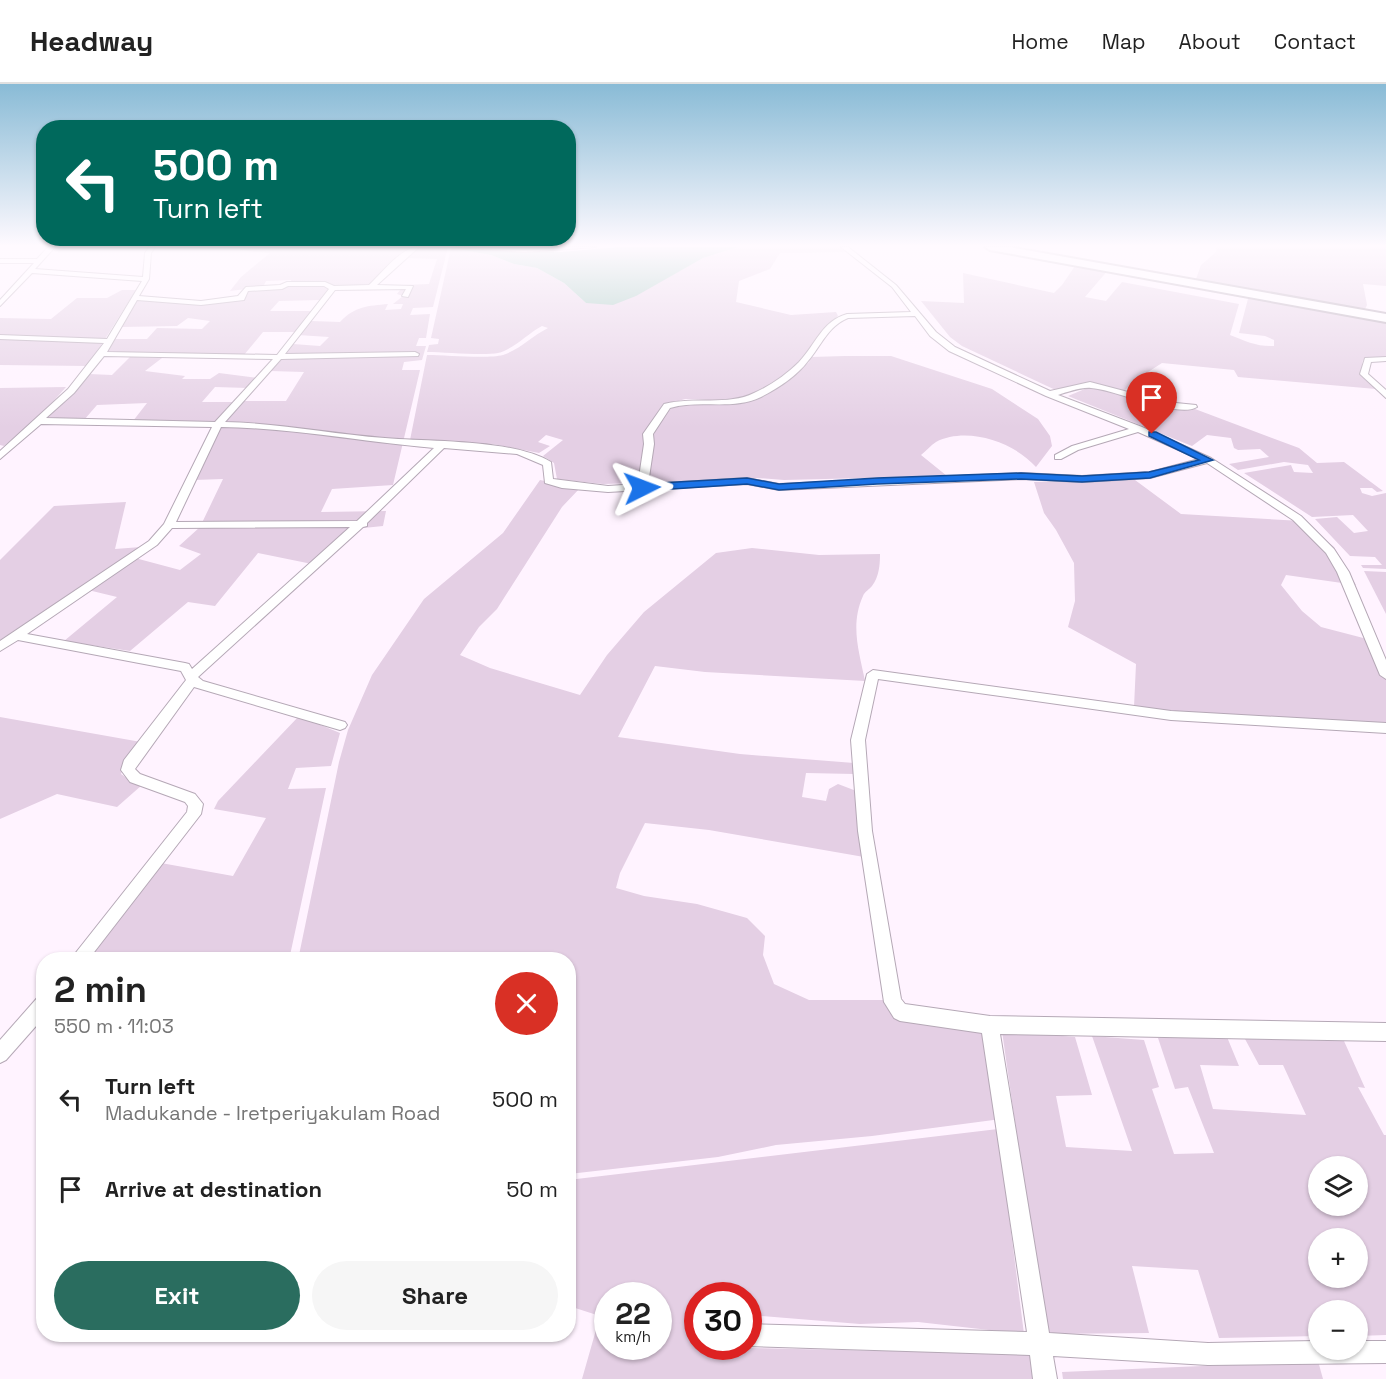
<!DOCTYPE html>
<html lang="en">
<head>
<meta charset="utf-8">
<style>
  :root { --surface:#fff; --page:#f6f6f6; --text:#222; --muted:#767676; --line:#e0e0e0; --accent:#2a6d5f }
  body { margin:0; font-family:"Space Grotesk",sans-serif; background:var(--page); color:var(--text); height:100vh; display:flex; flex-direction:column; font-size:22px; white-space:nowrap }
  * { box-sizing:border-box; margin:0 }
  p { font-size:20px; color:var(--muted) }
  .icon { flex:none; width:33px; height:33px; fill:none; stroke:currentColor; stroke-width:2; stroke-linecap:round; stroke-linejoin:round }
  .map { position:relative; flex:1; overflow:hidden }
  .drawer { position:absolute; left:36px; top:868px; width:540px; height:390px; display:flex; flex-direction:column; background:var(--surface); border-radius:24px; box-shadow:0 2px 4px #0004 }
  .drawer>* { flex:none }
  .guide { position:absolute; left:36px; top:36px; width:540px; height:126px; border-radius:24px; box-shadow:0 2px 4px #0004; background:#00695c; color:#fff; overflow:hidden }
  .buttons { position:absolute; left:1308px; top:1072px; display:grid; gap:12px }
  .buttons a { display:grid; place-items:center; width:60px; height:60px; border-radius:50%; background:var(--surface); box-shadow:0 2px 4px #0004; font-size:30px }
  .speed { position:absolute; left:594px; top:1198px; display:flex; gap:12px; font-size:30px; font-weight:700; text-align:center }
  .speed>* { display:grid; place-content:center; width:78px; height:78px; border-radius:50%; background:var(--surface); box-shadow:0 2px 4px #0004; line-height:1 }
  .speed small { font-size:15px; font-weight:400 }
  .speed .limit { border:9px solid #d22; background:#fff; color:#111 }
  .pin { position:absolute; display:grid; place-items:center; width:51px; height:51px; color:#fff; margin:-62px -26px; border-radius:50% 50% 50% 0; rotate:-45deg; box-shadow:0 0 6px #0007 }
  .pin .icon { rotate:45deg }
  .me { position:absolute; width:66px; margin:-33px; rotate:87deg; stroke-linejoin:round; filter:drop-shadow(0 0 4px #0008) }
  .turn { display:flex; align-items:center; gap:21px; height:126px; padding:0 18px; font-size:27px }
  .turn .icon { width:78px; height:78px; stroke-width:2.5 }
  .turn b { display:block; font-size:42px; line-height:51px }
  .round { display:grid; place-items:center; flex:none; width:63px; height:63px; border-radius:32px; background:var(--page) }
  .summary { display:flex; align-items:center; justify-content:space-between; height:102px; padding:0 18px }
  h1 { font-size:36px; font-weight:600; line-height:45px }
  .primary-button { display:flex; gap:12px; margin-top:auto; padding:12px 18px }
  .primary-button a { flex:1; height:69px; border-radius:36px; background:var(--accent); color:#fff; font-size:24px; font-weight:600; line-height:69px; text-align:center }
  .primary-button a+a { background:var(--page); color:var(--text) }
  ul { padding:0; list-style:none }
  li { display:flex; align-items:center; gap:18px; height:90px; padding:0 18px }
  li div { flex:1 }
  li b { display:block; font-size:22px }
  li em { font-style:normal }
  header { display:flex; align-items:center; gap:36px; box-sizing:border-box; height:84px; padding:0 30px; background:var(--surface); border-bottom:2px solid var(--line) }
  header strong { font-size:28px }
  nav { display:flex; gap:33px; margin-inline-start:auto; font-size:21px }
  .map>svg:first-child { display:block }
</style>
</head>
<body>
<header>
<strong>Headway</strong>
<nav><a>Home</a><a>Map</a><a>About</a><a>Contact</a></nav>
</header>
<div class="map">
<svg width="1386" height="1295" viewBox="0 0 1386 1295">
  <rect width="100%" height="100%" fill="#fff3ff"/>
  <g fill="#e4cfe4" fill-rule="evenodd">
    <path d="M251,163H448L433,223L413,224L410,231L430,230L426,254H419L416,262H426L422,276L404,278L402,286H420L393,401L332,405L321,428L386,427L383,442L354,445L312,480L258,469L215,522L188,518L130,567L64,557L117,513L88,506L135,474L180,486L201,470L179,462L200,443L223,395L194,396L223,337L244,317H286L304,288L270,287L293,260L320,262L329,253L298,251L311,237L340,238C355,222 368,222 388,220L385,226L401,225L403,220H393L403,212L397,210L404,201L429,200L437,175L404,174L375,201L333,203L320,216L279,217L270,227H312L295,248H263L244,271L107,269L115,255H147L157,244L202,245L210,237L188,234L177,242L121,243L138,215L203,220L244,214L248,206L290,201L291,196L266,197L263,203L230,207L241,193L270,169L238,166Z"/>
    <path d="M738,163H847L853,168L780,169L770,185L739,197L736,218L791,231L836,228L838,232L826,242L804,276L757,310L733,317L685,315L665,321L646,348L639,399L603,400L557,395L554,379L543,372L563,356L546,351L538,358L550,362L539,369L493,360L410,356L427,271C445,271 488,275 503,271C519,266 532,252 548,244L542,242C527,250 514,265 498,269C483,272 445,268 427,268L429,261L438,260L439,255L431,254L451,164L491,171L514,180L537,184L564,199L586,219L670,192L703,174Z"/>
    <polygon points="1217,163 1386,163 1386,202 1363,200 1367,221 1364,227 1196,195 1201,181 1216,168"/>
    <path d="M1077,179L1109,185L1085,213L1106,217L1122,198L1239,220L1230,251C1245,257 1258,263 1274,262V256L1265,252L1239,249L1249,211L1386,236V274L1368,273L1363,276C1359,288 1369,296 1376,305L1238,293L1234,286L1162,279L1134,297L1123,308L1088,300L1062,309L962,262L950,253L921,217L964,219L963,189L1054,209L1062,201Z"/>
    <polygon points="122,206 136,206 88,282 0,281 0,234 51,235 77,214 107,214"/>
    <path d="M845,272H891L992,305L1038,335L1050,352L1052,362L1036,383C1014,358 967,342 936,358C931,361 926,367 921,371L947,392L784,396L757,394L645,400C650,371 649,336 678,320H742L759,313L785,297L809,278L811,273Z"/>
    <polygon points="130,273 162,274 145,287 185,292 182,295 210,295 219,289 257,294 248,304 215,303 202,318 234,318 214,339 133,337 147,319 97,321 84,336 44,335 76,307 89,290 112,291"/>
    <polygon points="1092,302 1166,322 1195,325 1299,364 1317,379 1344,378 1383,407 1377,408 1372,404 1360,404 1362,409 1372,412 1386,409 1386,485 1363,484 1361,481 1382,481 1375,473 1350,472 1315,435 1337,433 1354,449 1368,447 1353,431 1312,433 1244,389 1291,381 1294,388 1313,389 1308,381 1284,378 1238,386 1229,380 1269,373 1260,365 1238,366 1234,364 1231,354 1207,351 1192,362 1068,312"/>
    <polygon points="66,303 43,329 4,362 0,361 0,304"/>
    <path d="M540,396L580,404L562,423L497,525L479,543L460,571L490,584L580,611L607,571L644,528L716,469L752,464L819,471L880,470C880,481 879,493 872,502C869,506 865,507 863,512C850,541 859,567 865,597L705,588L655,582L618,653L740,670L854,679V690L806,689L802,713L826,717L829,705L838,700L859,708L864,773L709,746L645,739L620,789L616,804L644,812L697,820L747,834L765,852L763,871L774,900L809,916H887L987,945L1001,1035L872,1052L776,1061L718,1073L569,1090L568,876H298L339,678L348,646L372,591L424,515L503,449Z"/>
    <polygon points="1135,396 1181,430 1302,437 1334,463 1356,501 1286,491 1281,501 1302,527 1321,543 1371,556 1386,577 1386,641 1210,632 1134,623 1136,580 1068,543 1075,517 1074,479 1056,446 1044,429 1034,398"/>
    <polygon points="126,418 115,465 141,463 0,556 0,476 54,422"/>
    <polygon points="1364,487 1386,488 1386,530"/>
    <polygon points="299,632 340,649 331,682 296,684 288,705 326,704 289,876 84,876 161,779 233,792 266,734 214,725 218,717"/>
    <polygon points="0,633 141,658 125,680 121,690 131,697 142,701 117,723 57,710 0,735"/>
    <path d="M1002,947L1075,953L1092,1011L1056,1012L1066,1063L1132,1067L1092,952L1144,956L1159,1003L1152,1005L1174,1070L1214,1069L1188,1003L1175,1005L1158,954L1227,953L1239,982L1200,981L1213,1025L1306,1031L1283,981H1259L1245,955L1344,957L1365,1004L1358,1003L1384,1051H1386V1251L1358,1252V1227H1318V1252L1219,1254L1198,1186L1132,1182L1149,1249L1045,1250ZM1318,1083H1358V1122H1318ZM1318,1155H1358V1194H1318Z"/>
    <path d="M998,1045L1024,1250L918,1238L860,1240L749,1231L748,1212H698V1263L1035,1270L1039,1295H582L600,1232L569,1222L568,1096ZM608,1212H658V1263H608Z"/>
    <polygon points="1318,1277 1323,1295 1063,1295 1062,1288"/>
  </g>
  <polygon fill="#9bc5ba" points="619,163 738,163 703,174 636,212 613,221 586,219 564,199 537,184 514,180 491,171 451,164 561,168"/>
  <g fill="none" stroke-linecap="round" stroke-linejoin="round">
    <defs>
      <g id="minor">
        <path d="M48,163H55L35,185L143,193L145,169L149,163H155L151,169L149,195L139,212L201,217L238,212L246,203L280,201L287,198H325L334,202L369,201C382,189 401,163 419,163L377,201L413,202L408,213L402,212L406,205L335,206L285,270L415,268L419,270L418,272L281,275L225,338C278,339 331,350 385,354C431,358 513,355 551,378L553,395L608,402L638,400L644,360L643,350L664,320C694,312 728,322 754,309C770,302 787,290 799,278C816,260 822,237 847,230L911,228L892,203L841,163H848L896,201L936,248L955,263L1050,307L1090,298L1166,318L1196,321L1197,323C1178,335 1114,305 1091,304C1081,303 1068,308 1058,311L1142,343L1211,374L1301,432L1334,465L1349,488L1386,576V595L1380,591L1337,488L1326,469L1293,436L1207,379L1150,394L1082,398L1021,395L779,406L747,400L608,408L562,404L545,399L543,381L517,370L444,364L367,439V442L363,443L198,593L203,597L345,638L347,641L345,644L340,646L194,603L135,685L140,690L195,710L203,720L201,730L88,876H70L187,728L188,722L185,718L130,698L121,686L124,676L186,596L181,587L18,556L0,567V557L149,457L164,440L212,343L41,340L0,375V367L68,305L104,259L0,255V251L107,255L142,197L32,189L0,222V216L34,179H0V175H37ZM288,202H324L329,205L277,271L107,268L137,216L201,221L244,216L248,207L282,205ZM915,232L930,252L949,267L1046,312L1129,345L1072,362L1055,371V375H1061L1078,366L1138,348L1199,375L1150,388L1082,392L1021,389L779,400L747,394L648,400L654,360L653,350L670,324C700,315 732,327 761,313C777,305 797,292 808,277C821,262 828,242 848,234ZM104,272L273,275L215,338L46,334L74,309ZM221,343C292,344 363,358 434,364L357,437L176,438ZM350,443L192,585L189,580L185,579L27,550L157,461L172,444Z"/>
        <polygon points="456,163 596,163 524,168"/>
        <polygon points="1386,273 1386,277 1371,278 1368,290 1386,306 1386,314 1360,290 1365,274"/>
        <polygon points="873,586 1171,627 1386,639 1386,649 1171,636 878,595 865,656 872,747 901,915 905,920 990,932 1386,939 1386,957 1000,950 1049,1249 1208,1259 1318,1257 1318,1266 1358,1266 1358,1257 1386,1257 1386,1279 1208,1281 1053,1272 1057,1295 1033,1295 1030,1271 748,1262 748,1240 1027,1248 982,949 900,937 894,934 884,918 858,747 851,656 867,590"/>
        <polygon points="44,911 44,933 6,976 0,979 0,956 38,913"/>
      </g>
      <polygon id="trunk" points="985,163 1009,163 1386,230 1386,238 990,166"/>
    </defs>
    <use href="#minor" stroke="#b5a8b6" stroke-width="2"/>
    <use href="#trunk" stroke="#b5a8b6" stroke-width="4"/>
    <use href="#minor" fill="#fff" fill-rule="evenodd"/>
    <use href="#trunk" fill="#fff" fill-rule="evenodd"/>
  </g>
  <linearGradient id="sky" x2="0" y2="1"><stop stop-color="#89bbd6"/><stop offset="0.47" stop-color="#fffaff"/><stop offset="1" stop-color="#fffaff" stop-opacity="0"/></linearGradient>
  <rect width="1386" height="344" fill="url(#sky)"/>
  <polygon fill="#1a73e8" stroke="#114b97" stroke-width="1.5" points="1149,348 1156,348 1213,376 1150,394 1082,398 1021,395 877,400 779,406 747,400 642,407 637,404 642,400 747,394 779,400 877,394 1021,389 1082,392 1149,388 1199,376 1149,352"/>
</svg>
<div class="buttons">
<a><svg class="icon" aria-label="layers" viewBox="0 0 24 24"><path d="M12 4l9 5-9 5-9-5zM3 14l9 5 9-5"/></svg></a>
<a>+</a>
<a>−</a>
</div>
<div class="speed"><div>22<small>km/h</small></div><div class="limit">30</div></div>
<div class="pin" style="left:1152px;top:350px;background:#d93025"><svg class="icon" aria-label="arrive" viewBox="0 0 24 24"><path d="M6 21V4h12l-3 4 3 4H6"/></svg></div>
<svg class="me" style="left:642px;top:404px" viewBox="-20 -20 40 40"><path d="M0-17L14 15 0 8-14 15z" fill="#1a73e8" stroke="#fff" stroke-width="4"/></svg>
<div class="guide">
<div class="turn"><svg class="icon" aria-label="left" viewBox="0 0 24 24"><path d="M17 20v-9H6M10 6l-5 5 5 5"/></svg><div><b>500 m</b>Turn left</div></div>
</div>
<section class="drawer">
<div class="summary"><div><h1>2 min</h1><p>550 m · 11:03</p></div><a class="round" style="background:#d93025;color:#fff"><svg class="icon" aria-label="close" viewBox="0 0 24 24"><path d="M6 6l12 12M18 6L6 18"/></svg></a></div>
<ul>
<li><svg class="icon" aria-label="left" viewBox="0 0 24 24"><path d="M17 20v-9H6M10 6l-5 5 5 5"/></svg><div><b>Turn left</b><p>Madukande - Iretperiyakulam Road</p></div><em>500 m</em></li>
<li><svg class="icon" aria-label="arrive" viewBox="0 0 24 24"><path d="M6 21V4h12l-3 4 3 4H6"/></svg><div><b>Arrive at destination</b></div><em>50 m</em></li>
</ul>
<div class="primary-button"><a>Exit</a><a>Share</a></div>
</section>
</div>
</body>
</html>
